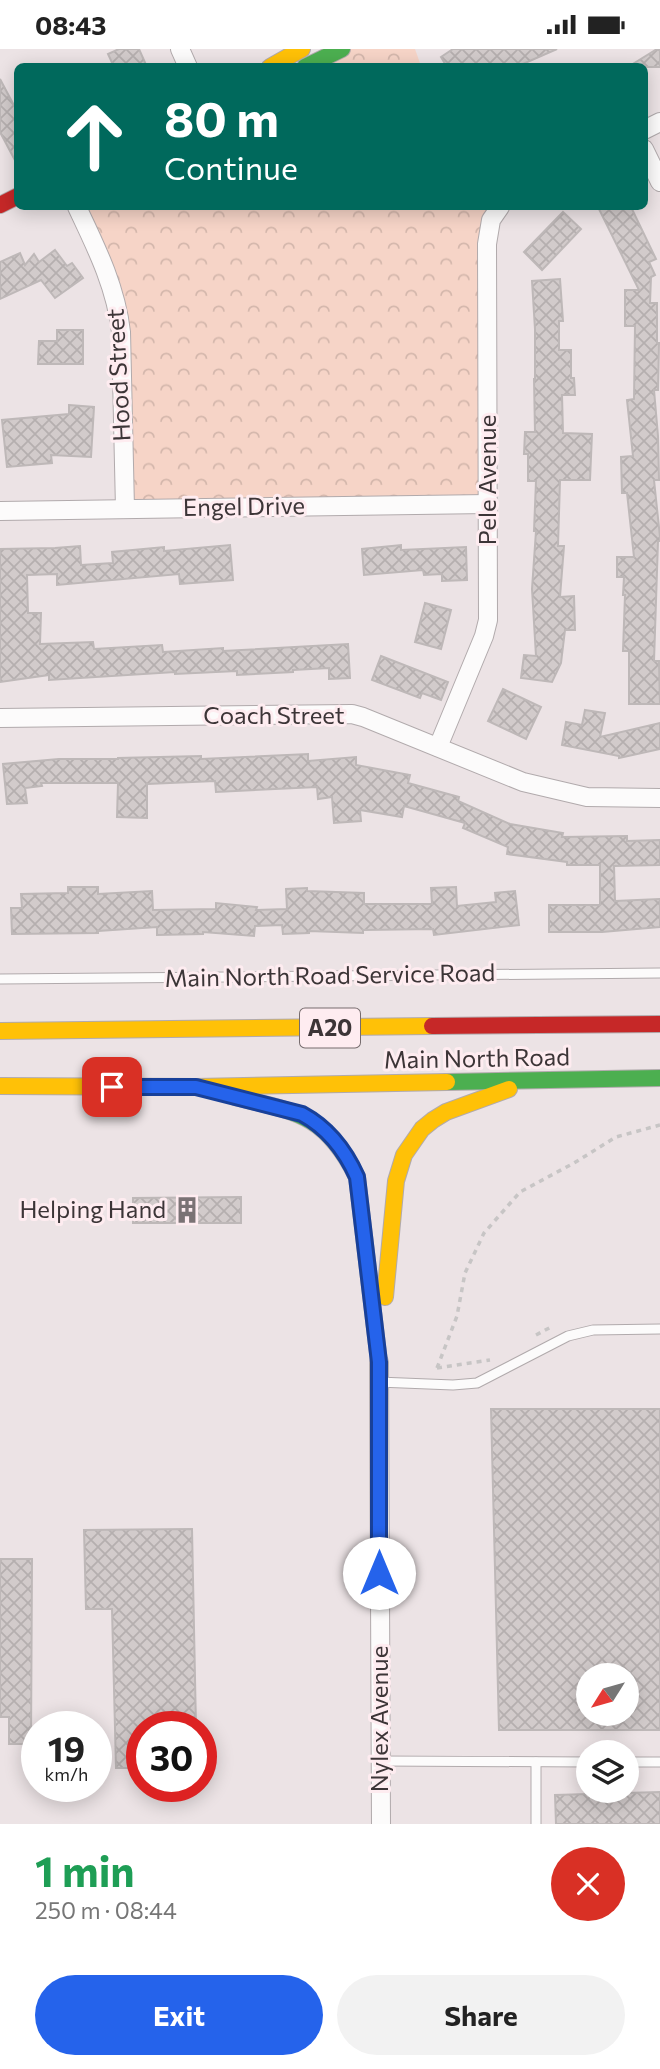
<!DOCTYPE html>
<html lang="en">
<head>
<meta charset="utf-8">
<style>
  :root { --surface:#fff; --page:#f2f2f2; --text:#222; --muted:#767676; --accent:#2563eb }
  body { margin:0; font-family:Commissioner,sans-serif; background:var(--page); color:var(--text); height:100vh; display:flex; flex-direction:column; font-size:26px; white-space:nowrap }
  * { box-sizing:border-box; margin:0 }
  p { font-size:23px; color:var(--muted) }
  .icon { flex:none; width:38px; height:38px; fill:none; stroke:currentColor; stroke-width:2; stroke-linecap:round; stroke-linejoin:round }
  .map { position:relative; height:1775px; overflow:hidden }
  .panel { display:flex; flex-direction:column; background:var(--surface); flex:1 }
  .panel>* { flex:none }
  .banner { position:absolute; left:14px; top:14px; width:634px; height:147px; border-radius:10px; box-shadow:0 4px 18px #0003; background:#00695c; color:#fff; overflow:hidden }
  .needle { width:46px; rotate:233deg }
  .buttons { position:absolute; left:576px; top:1614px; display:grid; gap:14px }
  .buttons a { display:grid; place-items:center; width:63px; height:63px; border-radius:50%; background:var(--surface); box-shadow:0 4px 18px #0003; font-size:35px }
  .speed { position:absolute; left:21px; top:1662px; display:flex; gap:14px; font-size:35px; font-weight:700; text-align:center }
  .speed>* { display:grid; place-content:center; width:91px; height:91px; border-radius:50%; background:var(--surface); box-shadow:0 4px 18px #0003; line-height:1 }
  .speed small { font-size:18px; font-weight:400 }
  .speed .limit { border:10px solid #d22; background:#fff; color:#111 }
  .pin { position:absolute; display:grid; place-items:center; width:60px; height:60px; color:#fff; margin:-30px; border-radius:14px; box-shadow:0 4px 10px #0006 }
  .me { position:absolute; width:77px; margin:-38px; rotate:0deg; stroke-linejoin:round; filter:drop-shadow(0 0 5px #0008) }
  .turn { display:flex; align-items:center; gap:24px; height:147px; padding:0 35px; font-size:32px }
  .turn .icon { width:91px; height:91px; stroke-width:2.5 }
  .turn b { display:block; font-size:49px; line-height:60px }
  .round { display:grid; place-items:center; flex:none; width:74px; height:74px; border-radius:37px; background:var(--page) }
  .summary { display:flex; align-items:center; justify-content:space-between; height:119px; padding:0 35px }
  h1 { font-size:42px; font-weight:700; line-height:52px; color:#1e9e55 }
  .primary-button { display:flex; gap:14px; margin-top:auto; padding:14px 35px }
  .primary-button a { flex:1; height:80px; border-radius:42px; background:var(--accent); color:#fff; font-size:28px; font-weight:700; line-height:80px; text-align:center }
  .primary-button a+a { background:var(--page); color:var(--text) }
  .status { display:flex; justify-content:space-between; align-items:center; height:49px; padding:0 35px; background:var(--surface); direction:ltr }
  .status svg { height:19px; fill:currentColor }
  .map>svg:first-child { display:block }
</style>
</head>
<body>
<div class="status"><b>08:43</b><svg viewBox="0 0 49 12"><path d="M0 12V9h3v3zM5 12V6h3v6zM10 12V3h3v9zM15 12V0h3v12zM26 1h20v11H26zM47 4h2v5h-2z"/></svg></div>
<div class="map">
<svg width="660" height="1775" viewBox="0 0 660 1775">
  <defs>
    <pattern id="park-crowns" width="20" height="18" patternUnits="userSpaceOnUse" patternTransform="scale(1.75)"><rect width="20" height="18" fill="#f6d4c7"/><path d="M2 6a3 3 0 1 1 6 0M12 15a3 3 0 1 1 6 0" fill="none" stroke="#d4b7ac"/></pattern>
    <pattern id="building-cross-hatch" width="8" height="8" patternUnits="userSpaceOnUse" patternTransform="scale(1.75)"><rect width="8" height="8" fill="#d2cbcb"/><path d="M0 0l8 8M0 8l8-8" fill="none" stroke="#b5afaf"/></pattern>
  </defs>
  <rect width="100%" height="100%" fill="#ece3e5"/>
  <g fill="url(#park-crowns)">
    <polygon points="342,0 415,0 421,17 305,18"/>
    <polygon points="77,158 486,158 494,164 488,455 125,460 121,283"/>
  </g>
  <g fill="url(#building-cross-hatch)" stroke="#beb8b8" stroke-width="2" fill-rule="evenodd">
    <polygon points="119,0 139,0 147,18 114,18 108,5"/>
    <polygon points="453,0 557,0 516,18 447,18 441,8"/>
    <polygon points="657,0 660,0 660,18 628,18"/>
    <polygon points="0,30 18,64 18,117 0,83"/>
    <polygon points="598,158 631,158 656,210 649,213 655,226 651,228 650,254 657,254 657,294 659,294 658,341 654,341 658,387 659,431 654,431 660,488 660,492 658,492 654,612 659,612 660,655 629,655 629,602 623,602 625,546 623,546 624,528 617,528 617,508 634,508 627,444 622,444 621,408 633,407 627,351 634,350 635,277 625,277 625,241 639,241"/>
    <polygon points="563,163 581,180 542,221 524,203"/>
    <polygon points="55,201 67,217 72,214 83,229 55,249 41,231 0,250 0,213 20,204 25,216 34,205 39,213"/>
    <polygon points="560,230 563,272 559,272 559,301 571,301 571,329 574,329 575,346 562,346 563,384 592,385 590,431 560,431 558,497 564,497 560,548 574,547 575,581 565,581 561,614 552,633 521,629 524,606 536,607 532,540 536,482 534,482 536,432 528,432 528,405 524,405 525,383 535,383 534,330 535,330 535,280 532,232"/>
    <polygon points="57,281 83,281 83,315 38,315 39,292 57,292"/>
    <polygon points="69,356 94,358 91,408 51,406 52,414 7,418 2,371 69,365"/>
    <polygon points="230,496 233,531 180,535 179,525 57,536 57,525 27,526 28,564 41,564 40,595 93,593 94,600 162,596 163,603 223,599 223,602 348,595 350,629 329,630 329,619 293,621 293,623 237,626 237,622 175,625 175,623 49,631 49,626 0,633 0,500 55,499 80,497 81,516 113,514 112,503 164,498 164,502"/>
    <polygon points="401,496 401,501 466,498 467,531 442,532 442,525 424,526 423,521 364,526 362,500"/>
    <polygon points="425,554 451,561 441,600 415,593"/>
    <polygon points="381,607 448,633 441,651 422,644 420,649 372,631"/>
    <polygon points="503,640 541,658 526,690 488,672"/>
    <polygon points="585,661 605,664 600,688 660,674 660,700 619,709 619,707 562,696 566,673 582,676"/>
    <polygon points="308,705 308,712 356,708 356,716 410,726 408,734 459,748 458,752 510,775 563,784 562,788 627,787 627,792 660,791 660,816 614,817 615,852 660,850 660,878 602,883 549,883 549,856 600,856 600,816 567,816 567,813 507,805 508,798 463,779 465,774 404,757 402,768 360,761 361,772 334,774 332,748 318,750 317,738 216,743 215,732 147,735 147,769 117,768 118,734 41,734 42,737 25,739 27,754 7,755 3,715 59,710 118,710 118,709 201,707 201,710"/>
    <polygon points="68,838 98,838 98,845 152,842 153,861 216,860 216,854 257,858 256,861 287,860 286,840 307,839 307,842 364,844 364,855 432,855 431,839 456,838 457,857 496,853 495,844 515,842 519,876 434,886 433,880 363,881 363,884 309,882 309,884 283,885 282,876 255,877 254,887 203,883 203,885 157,886 157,878 98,882 98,884 12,885 11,859 22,859 21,845 68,844"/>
    <polygon points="241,1148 241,1174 133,1174 133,1149"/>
    <path d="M491,1360H660V1681H499ZM588,1626H626V1664H588Z"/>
    <polygon points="192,1480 196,1678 142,1678 142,1719 116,1719 112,1560 86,1560 84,1481"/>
    <polygon points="0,1510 32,1510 31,1695 9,1695 9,1668 0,1668"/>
    <polygon points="660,1743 660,1775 556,1775 555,1746"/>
  </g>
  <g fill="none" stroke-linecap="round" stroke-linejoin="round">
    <defs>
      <g id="lane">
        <polyline points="0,930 660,924"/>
        <polyline points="378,1333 453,1336 477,1334 568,1287 593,1281 660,1280"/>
        <polyline points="380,1712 588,1713"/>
        <polyline points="536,1713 536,1775"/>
        <polyline points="626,1713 660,1713"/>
      </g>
      <g id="street">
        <polyline points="180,0 188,18"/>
        <polyline points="644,81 660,73"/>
        <polyline points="644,100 660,133"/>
        <path d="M77,158C96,198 116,238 121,283L125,460"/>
        <polyline points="0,462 488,455"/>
        <polyline points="0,669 352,665 363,668 523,733 587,748 660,749"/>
        <polyline points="438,698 484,587 488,571 487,195 491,171 500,158"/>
        <polyline points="379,1313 381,1775"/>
      </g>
      <g id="fast">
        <polyline points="305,18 342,0"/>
        <polyline points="447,1033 660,1029"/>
        <path d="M235,1048C298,1063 326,1066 357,1128L379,1313"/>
      </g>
      <g id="slow">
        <polyline points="270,18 302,0"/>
        <polyline points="0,982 432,977"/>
        <polyline points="0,1037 196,1038 447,1033"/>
        <polyline points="385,1248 396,1132 404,1106 422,1080 433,1071 446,1063 509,1040"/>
      </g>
      <g id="jam">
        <polyline points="0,156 18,147"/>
        <polyline points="432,977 660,975"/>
      </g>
    </defs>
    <use href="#lane" stroke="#b1aaac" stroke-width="11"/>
    <use href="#street" stroke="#b1aaac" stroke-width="20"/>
    <use href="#fast" stroke="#b1aaac" stroke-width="18"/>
    <use href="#slow" stroke="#b1aaac" stroke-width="18"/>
    <use href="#jam" stroke="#b1aaac" stroke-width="18"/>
    <g stroke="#c7c5c5" stroke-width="3.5" stroke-dasharray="5 5" stroke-linecap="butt">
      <polyline points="536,1286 551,1278"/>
      <polyline points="437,1319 457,1267 465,1224 484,1184 520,1143 574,1114 616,1088 660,1076"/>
      <polyline points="437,1319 490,1311"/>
    </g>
    <use href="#lane" stroke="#fcfbfb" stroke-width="9"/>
    <use href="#street" stroke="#fcfbfb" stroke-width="18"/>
    <use href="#fast" stroke="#4caf50" stroke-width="16"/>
    <use href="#slow" stroke="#ffc107" stroke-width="16"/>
    <use href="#jam" stroke="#c62828" stroke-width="16"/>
  </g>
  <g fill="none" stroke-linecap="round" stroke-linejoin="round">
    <defs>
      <path id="route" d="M112,1038H196L302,1065C328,1079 345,1101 357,1128L379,1313V1524"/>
    </defs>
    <use href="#route" stroke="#184099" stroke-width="18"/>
    <use href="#route" stroke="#2563eb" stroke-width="12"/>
  </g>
  <defs>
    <symbol id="building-bare" viewBox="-9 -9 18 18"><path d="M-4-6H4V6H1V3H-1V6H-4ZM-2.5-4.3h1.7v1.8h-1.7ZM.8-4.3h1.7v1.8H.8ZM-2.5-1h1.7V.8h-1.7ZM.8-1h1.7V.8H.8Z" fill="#7a7274" stroke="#feecf0" stroke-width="2.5" paint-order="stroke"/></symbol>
  </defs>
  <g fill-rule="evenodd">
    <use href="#building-bare" x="168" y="1142" width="38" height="38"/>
  </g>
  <g text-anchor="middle" stroke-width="6" stroke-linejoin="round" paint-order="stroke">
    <rect fill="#feecf0" stroke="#766c6e" stroke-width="2" x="300" y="959.5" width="60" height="39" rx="5"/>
    <g font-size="23" font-weight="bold" fill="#3c3537">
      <text x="330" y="987">A20</text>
    </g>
    <g font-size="24" fill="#3c3537" stroke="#feecf0">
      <text transform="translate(119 326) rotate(-93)" y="8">Hood Street</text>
      <text transform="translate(488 431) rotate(-90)" y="8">Pele Avenue</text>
      <text transform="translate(244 458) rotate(-1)" y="8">Engel Drive</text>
      <text x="274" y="675">Coach Street</text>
      <text transform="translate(330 927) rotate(-1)" y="8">Main North Road Service Road</text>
      <text transform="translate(477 1010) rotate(-1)" y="8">Main North Road</text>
      <text transform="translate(380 1670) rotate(-90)" y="8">Nylex Avenue</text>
    </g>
    <g font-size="24" fill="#3c3537" stroke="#feecf0" text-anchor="end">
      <text x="166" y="1169">Helping Hand</text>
    </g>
  </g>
</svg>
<div class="buttons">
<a><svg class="needle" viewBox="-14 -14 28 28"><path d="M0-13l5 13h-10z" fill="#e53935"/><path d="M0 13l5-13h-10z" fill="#767676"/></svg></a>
<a><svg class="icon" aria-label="layers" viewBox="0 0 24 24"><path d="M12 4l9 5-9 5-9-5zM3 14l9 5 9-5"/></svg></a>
</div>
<div class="speed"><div>19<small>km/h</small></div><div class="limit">30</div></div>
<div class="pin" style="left:112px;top:1038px;background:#d93025"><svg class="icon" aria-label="arrive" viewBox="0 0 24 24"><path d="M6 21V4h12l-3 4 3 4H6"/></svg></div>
<svg class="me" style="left:379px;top:1524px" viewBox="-20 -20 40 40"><circle r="19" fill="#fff"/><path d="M0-13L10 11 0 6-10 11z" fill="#2563eb"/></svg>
<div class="banner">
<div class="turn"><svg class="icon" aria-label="ahead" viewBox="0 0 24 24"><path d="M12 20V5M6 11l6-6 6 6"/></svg><div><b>80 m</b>Continue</div></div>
</div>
</div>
<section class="panel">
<div class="summary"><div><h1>1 min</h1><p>250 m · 08:44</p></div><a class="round" style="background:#d93025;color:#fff"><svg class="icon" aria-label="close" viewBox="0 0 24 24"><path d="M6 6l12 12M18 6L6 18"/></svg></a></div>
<div class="primary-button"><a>Exit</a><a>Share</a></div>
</section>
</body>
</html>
